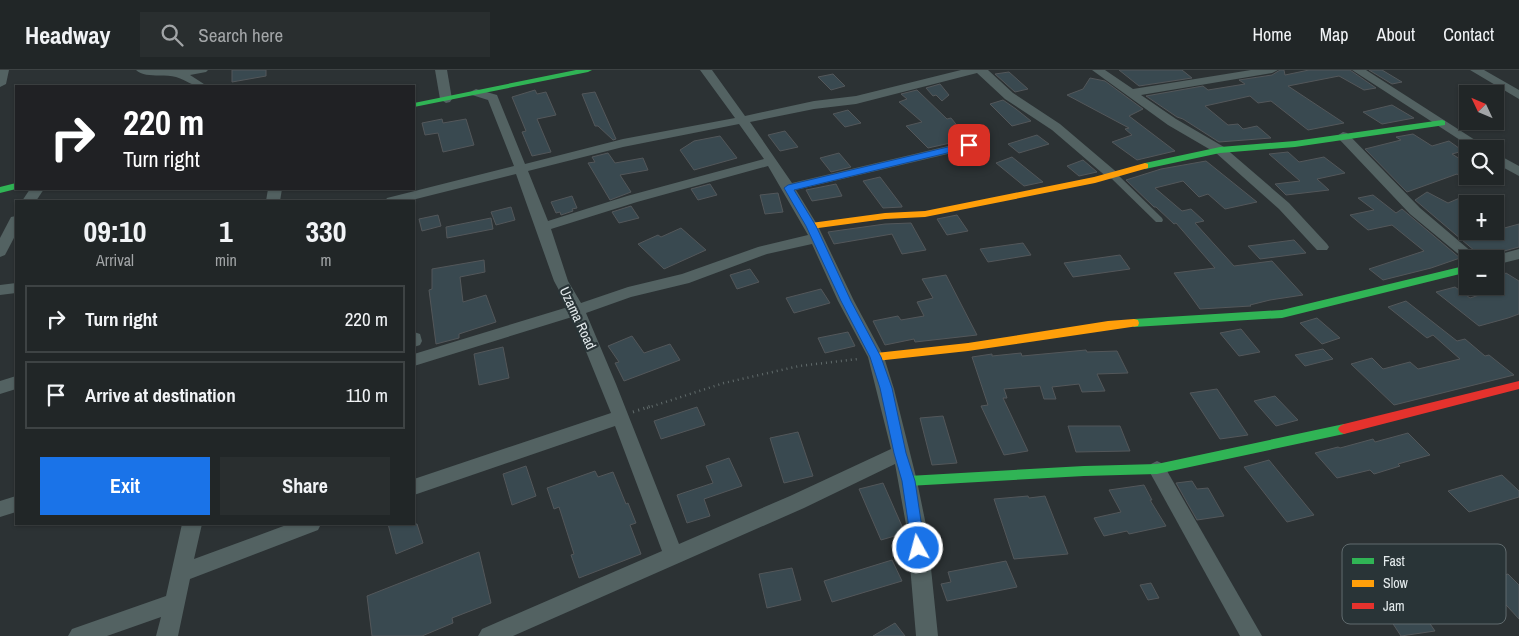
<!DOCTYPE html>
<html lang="en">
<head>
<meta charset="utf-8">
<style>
  :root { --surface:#212627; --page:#292e2f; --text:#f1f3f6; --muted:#a2a5a7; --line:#3e4344; --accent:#1a73e8 }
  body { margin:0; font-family:"Archivo Narrow",sans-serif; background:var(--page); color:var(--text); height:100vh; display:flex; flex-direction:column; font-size:19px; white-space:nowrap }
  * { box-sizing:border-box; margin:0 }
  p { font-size:16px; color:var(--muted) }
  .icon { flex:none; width:28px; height:28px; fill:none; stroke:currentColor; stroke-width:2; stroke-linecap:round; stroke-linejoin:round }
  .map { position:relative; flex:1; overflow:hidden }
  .details { position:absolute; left:15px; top:130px; width:400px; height:325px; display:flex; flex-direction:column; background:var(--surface); border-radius:0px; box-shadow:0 1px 4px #0004,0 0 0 1px var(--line) }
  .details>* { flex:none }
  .banner { position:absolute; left:15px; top:15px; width:400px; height:105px; border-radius:0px; box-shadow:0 1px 4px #0004,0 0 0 1px var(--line); background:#202124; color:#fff; overflow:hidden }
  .needle { width:32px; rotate:314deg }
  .buttons { position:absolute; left:1459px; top:15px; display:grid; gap:10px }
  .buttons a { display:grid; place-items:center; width:45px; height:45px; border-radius:0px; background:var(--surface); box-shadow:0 1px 4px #0004,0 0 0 1px var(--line); font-size:25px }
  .pin { position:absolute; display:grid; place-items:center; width:42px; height:42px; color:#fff; margin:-21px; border-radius:10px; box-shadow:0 2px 8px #0006 }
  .me { position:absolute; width:55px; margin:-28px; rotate:353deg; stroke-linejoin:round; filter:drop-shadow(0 0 4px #0008) }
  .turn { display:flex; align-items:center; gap:18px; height:105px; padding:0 25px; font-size:22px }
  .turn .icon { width:65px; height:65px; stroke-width:2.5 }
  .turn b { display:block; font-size:35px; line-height:42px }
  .eta { display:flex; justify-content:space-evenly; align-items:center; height:85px; text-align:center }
  .eta b { font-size:30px; font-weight:700; line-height:35px }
  .cta { display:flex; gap:10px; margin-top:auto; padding:10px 25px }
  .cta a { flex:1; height:58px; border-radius:0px; background:var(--accent); color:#fff; font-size:20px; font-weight:700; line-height:58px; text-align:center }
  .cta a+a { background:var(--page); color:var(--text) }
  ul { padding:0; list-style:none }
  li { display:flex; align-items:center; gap:15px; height:68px; margin:0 10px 8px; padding:0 15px; border:2px solid var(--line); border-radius:0px }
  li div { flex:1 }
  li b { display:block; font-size:19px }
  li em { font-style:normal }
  header { display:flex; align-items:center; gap:30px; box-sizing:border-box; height:70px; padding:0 25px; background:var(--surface); border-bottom:1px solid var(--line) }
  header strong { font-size:24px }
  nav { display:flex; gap:28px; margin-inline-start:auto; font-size:18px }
  .search { width:350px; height:45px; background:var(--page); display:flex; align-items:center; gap:12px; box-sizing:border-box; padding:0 18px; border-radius:0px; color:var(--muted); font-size:19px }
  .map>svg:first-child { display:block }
</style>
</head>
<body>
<header>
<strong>Headway</strong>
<div class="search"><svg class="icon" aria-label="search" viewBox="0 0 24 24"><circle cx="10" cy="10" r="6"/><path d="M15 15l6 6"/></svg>Search here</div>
<nav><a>Home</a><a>Map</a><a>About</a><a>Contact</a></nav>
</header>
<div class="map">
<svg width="1519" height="566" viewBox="0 0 1519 566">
  <rect width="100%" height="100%" fill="#2c3234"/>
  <g fill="#394950" stroke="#53575a">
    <polygon points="232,0 266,0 266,6 232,12"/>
    <polygon points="1119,0 1182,0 1192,8 1139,16"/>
    <polygon points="1280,0 1284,0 1285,5 1309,0 1350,0 1376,18 1364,20 1339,6 1288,16 1344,53 1308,60 1271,31 1258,33 1250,26 1205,36 1228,55 1238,54 1243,59 1257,56 1271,68 1219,72 1183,49 1177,47 1146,26 1203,16 1208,20 1245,14 1239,10 1272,5"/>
    <polygon points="1369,0 1382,0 1402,12 1392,14"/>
    <polygon points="1009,2 1028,19 1015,22 995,4"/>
    <polygon points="833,4 845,16 831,20 818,7"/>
    <polygon points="1090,8 1105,11 1143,39 1129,46 1175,81 1137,90 1112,72 1132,65 1125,59 1129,58 1067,25 1083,19"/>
    <polygon points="940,14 949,25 942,31 936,25 933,26 926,18"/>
    <polygon points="535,20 537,24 546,22 556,45 537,49 551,82 532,86 522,62 526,61 512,27"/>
    <polygon points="917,20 947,49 951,48 968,69 928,78 906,56 922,52 899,32 907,29 901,24"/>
    <polygon points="595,22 616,69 613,70 598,56 595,56 582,24"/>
    <polygon points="1003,30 1016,39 1031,51 1012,56 990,34"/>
    <polygon points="1392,35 1414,48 1382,54 1363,42"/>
    <polygon points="848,40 861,53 845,57 833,44"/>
    <polygon points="442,49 443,53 466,49 474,75 443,82 438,63 425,65 422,53"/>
    <polygon points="785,61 798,77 780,81 768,65"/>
    <polygon points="1413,64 1432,76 1449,71 1463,81 1452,84 1468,94 1468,111 1457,104 1407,122 1365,79 1401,70 1396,67"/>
    <polygon points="1037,65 1049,74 1019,83 1008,74"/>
    <polygon points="720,66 737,88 694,100 680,80 694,71"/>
    <polygon points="1288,82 1299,92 1324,87 1345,103 1317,109 1329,120 1286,125 1275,114 1300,111 1269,84"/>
    <polygon points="608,83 615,93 643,88 648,100 620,105 631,122 610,130 588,93 595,92 592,87"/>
    <polygon points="839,83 851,97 831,102 820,88"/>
    <polygon points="1012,87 1043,112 1024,116 996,93"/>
    <polygon points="1083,90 1097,102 1079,106 1067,96"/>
    <polygon points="1206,91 1257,132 1225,139 1208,124 1199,127 1183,111 1155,118 1182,141 1191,139 1204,151 1195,153 1234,196 1272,191 1303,225 1270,230 1250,235 1251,236 1200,239 1174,203 1215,198 1176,153 1174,154 1156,137 1154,137 1126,110 1161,99"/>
    <polygon points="880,107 902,136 902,137 883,138 863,111"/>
    <polygon points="710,114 717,125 698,130 691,119"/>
    <polygon points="836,114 842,126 812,131 806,120"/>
    <polygon points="1427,122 1448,133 1462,127 1468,130 1468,168 1519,154 1519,177 1482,187 1415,130"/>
    <polygon points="778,123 783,142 765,144 760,125"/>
    <polygon points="1373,125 1396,143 1402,139 1460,188 1431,198 1383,210 1369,199 1424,181 1392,155 1368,160 1350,145 1374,140 1358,128"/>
    <polygon points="572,126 577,138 572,139 573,141 561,145 560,142 556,143 551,132"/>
    <polygon points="631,136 639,148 619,153 612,142"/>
    <polygon points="511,137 515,150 496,155 491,142"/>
    <polygon points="438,145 441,156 422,161 419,149"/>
    <polygon points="957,145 968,161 947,165 937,149"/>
    <polygon points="491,148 493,159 447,168 446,157"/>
    <polygon points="911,153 926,180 902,184 892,164 834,174 828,162 885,154"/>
    <polygon points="681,158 706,180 664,199 638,174 658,165 661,167"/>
    <polygon points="1294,170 1306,183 1260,189 1248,176"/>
    <polygon points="1023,173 1031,185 988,192 980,179"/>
    <polygon points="1120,185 1130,199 1073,207 1064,193"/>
    <polygon points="484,190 485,202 460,207 463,232 486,225 496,252 459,264 459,268 436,274 429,220 432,219 432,199"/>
    <polygon points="750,199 759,212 737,219 730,205"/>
    <polygon points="1506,203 1519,211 1519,244 1508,248 1479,256 1436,222 1455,217 1470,228 1495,220 1495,210"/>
    <polygon points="946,205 977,265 915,272 914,269 885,275 873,251 898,246 901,250 924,246 917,232 933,228 922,209"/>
    <polygon points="821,219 830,233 794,243 786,228"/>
    <polygon points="1406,231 1457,271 1465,269 1485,286 1489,285 1514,305 1394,335 1351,294 1372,288 1383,299 1410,292 1418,299 1460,289 1433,265 1427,268 1388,237"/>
    <polygon points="1317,248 1340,268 1322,274 1300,253"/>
    <polygon points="1241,259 1260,282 1239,286 1220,263"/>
    <polygon points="848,262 855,276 825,283 818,268"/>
    <polygon points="632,266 644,283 670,274 680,290 624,311 615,293 619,292 608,276"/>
    <polygon points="503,277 509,308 479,315 474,284"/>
    <polygon points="1323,279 1333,289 1305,296 1295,285"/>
    <polygon points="1086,280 1087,282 1117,281 1128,303 1097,304 1105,321 1082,322 1079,314 1052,317 1056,329 1044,329 1040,316 1004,319 1007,328 1003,328 1028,381 1004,385 981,336 988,335 972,287 992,284 992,286 1021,283 1022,286"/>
    <polygon points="1217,319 1232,341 1248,365 1220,369 1190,323"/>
    <polygon points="1275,326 1298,350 1276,356 1254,331"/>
    <polygon points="697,337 705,355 661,369 654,351"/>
    <polygon points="943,346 957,393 932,395 920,348"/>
    <polygon points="1068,356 1120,356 1130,381 1076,382"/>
    <polygon points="798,362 813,406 784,413 770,368"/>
    <polygon points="1408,363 1430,385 1398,394 1400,396 1374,404 1370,400 1337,408 1315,383 1338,377 1340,378 1373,369 1375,372"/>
    <polygon points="729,388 742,416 704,429 710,446 687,453 677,425 713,413 706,396"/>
    <polygon points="1269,390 1314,445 1287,452 1244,397"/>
    <polygon points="526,396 536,426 512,435 503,404"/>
    <polygon points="595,401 598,407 613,402 626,434 628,433 636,453 630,455 641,484 579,508 571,485 574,484 559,437 554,439 547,418"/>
    <polygon points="1502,405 1519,421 1519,427 1469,442 1448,421"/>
    <polygon points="1192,411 1197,419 1208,418 1224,446 1197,450 1176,413"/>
    <polygon points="883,413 905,463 881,470 859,419"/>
    <polygon points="1144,415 1152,430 1150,430 1166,456 1129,464 1127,461 1104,466 1094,448 1121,442 1109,420"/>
    <polygon points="1028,426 1029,428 1045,426 1068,484 1014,489 994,429"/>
    <polygon points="388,454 417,454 423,473 396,484"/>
    <polygon points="479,482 491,533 452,548 453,553 422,566 372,566 367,526"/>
    <polygon points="892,490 902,511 832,532 824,511"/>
    <polygon points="1006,491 1017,517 947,531 941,514 951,512 948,502"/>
    <polygon points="1389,494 1435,561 1401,566 1357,499"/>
    <polygon points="792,498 801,530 767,538 759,504"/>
    <polygon points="1508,504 1519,515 1519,549 1484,511"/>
    <polygon points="1151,513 1159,528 1148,530 1140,515"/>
    <polygon points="895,553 905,566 873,566"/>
  </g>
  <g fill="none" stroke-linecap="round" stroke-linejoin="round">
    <polyline stroke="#616b6b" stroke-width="2.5" stroke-dasharray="1 4" stroke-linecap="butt" points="647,338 724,313 799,296 858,289"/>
    <polyline stroke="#616b6b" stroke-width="3" stroke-dasharray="1 4.5" stroke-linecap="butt" points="633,342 651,336"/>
    <polygon fill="#536262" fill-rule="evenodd" points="1110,103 1116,103 1162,148 1163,150 1162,152 1156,152 1110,107"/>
    <g fill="#536262" fill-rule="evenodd">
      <polygon points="0,0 9,0 6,14 0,17"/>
      <path d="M136,0H208L206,2L190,5L207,16C191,17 189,11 176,7C164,3 145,9 136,0Z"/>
      <polygon points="435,0 447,0 452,29 450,32 446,33 440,29"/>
      <path d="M700,0H712L745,46L814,31L856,26L961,0H988L1013,23L1060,54L1120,105L1113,109L1108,108L1052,60L1005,29L977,3L856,34L814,39L750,52L792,113L969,71L975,75L973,78L796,120L818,156L854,231L884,287L894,319L917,411L927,460L938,566H916L907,460L895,394L804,438L513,566H478L482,559L662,481L615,356L414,425V409L611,343L572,247L414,296V284L568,237L554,211L516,104L408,131H385L387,128L514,96L488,30L472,25L470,23L472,21L476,19L497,25L525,94L623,69L735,48ZM739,54L764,89L627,126L548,151L528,101L623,77ZM768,96L808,165L758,177L682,204L628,217L581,233L568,211L551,159L637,132ZM812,174L838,231L868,287L891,379L790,426L679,474L616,314L586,243L631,227L689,213L767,184Z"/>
      <polygon points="1092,0 1105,0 1133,19 1251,0 1278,0 1272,3 1141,25 1176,49 1224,77 1289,133 1327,174 1329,177 1327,180 1317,180 1279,139 1216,83 1168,55"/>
      <polygon points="1352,0 1366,0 1489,79 1474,79"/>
      <polygon points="1470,0 1484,0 1519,20 1519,29"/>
      <polygon points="1343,62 1347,63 1420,138 1480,189 1468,189 1468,192 1410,144 1339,69 1337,66"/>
      <polygon points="1495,83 1519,96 1519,106 1495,93"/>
      <polygon points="30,119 44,119 36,131 22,131"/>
      <polygon points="268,119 282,119 280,131 266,131"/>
      <polygon points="16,146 16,164 5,185 0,187 0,168 11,147"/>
      <polygon points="1519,179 1519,189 1495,195 1495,189 1488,189 1490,187"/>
      <polygon points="16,213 16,223 0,225 0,215"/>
      <polygon points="414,262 420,264 422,271 420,275 414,277"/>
      <polygon points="16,306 16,319 0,324 0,311"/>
      <polygon points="1157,391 1163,394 1262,566 1240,566 1148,399 1151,394"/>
      <polygon points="16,426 16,442 0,447 0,431"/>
      <polygon points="182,454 202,454 194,489 289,454 321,454 318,460 190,509 178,566 156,566 161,547 107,566 68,566 72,559 166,526"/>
    </g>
    <g fill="#30b455" fill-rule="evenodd">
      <polygon points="576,0 592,0 588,2 414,37 414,33"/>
      <polygon points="1442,50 1445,51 1445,55 1295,77 1220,83 1145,99 1140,96 1145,93 1220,77 1295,71"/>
      <polygon points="16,113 16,119 0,123 0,117"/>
      <polygon points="1468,195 1468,202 1282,248 1134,257 1129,253 1134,249 1282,240"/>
      <polygon points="1344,354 1348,356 1350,359 1348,362 1344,364 1157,404 1084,406 908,416 903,415 902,411 903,407 908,406 1084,396 1157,394"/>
    </g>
    <g fill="#ff9f0a" fill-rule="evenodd">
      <polygon points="1145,93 1148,94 1148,98 1095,113 925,147 885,149 811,159 806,156 811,153 885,143 925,141 1094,107"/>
      <polygon points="1134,249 1138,250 1139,253 1138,256 968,281 876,291 870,287 876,283 968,273 1108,251"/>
    </g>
    <polygon fill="#e5322d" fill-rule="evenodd" points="1519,311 1519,319 1344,364 1340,362 1338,359 1340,356 1344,354"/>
  </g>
  <polygon fill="#1a73e8" stroke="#114b97" points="969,72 973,75 972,77 794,120 816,156 851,231 881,287 892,318 906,383 915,411 925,478 923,482 918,484 914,482 912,478 902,411 894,383 880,318 870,287 841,231 806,156 784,118 788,115"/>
  <g text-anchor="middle" stroke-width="4.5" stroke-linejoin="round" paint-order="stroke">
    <g font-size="14" fill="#e4ebed" stroke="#293437">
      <text transform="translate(578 248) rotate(65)" y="5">Uzama Road</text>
    </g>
  </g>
  <rect x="1342" y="474" width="164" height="80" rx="8" fill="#293437" stroke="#616b6e" stroke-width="1"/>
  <rect x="1352" y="488" width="22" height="6" fill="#30b455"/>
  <rect x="1352" y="510" width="22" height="7" fill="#ff9f0a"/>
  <rect x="1352" y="533" width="22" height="6" fill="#e5322d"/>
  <g font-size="14" fill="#e4ebed">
    <text x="1383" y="496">Fast</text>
    <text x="1383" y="518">Slow</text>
    <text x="1383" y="541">Jam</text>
  </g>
</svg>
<div class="buttons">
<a><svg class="needle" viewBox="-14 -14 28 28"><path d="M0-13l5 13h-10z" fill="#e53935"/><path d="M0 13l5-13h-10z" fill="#a2a5a7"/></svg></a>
<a><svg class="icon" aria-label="search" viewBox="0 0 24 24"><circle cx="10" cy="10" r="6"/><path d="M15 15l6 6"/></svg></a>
<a>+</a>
<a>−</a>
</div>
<div class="pin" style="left:969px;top:75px;background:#d93025"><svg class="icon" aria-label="arrive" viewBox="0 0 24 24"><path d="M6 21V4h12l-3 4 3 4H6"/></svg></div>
<svg class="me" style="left:918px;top:478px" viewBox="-20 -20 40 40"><circle r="17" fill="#1a73e8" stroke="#fff" stroke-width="3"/><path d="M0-11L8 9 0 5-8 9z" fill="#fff"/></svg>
<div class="banner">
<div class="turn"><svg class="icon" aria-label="right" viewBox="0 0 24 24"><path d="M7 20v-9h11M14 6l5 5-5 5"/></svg><div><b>220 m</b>Turn right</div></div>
</div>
<section class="details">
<div class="eta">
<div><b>09:10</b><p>Arrival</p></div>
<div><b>1</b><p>min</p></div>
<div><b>330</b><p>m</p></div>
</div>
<ul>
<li><svg class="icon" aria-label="right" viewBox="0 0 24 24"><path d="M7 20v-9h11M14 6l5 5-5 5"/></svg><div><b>Turn right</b></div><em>220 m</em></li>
<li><svg class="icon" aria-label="arrive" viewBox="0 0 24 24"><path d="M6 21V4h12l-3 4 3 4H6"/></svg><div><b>Arrive at destination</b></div><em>110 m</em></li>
</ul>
<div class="cta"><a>Exit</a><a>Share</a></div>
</section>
</div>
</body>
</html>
